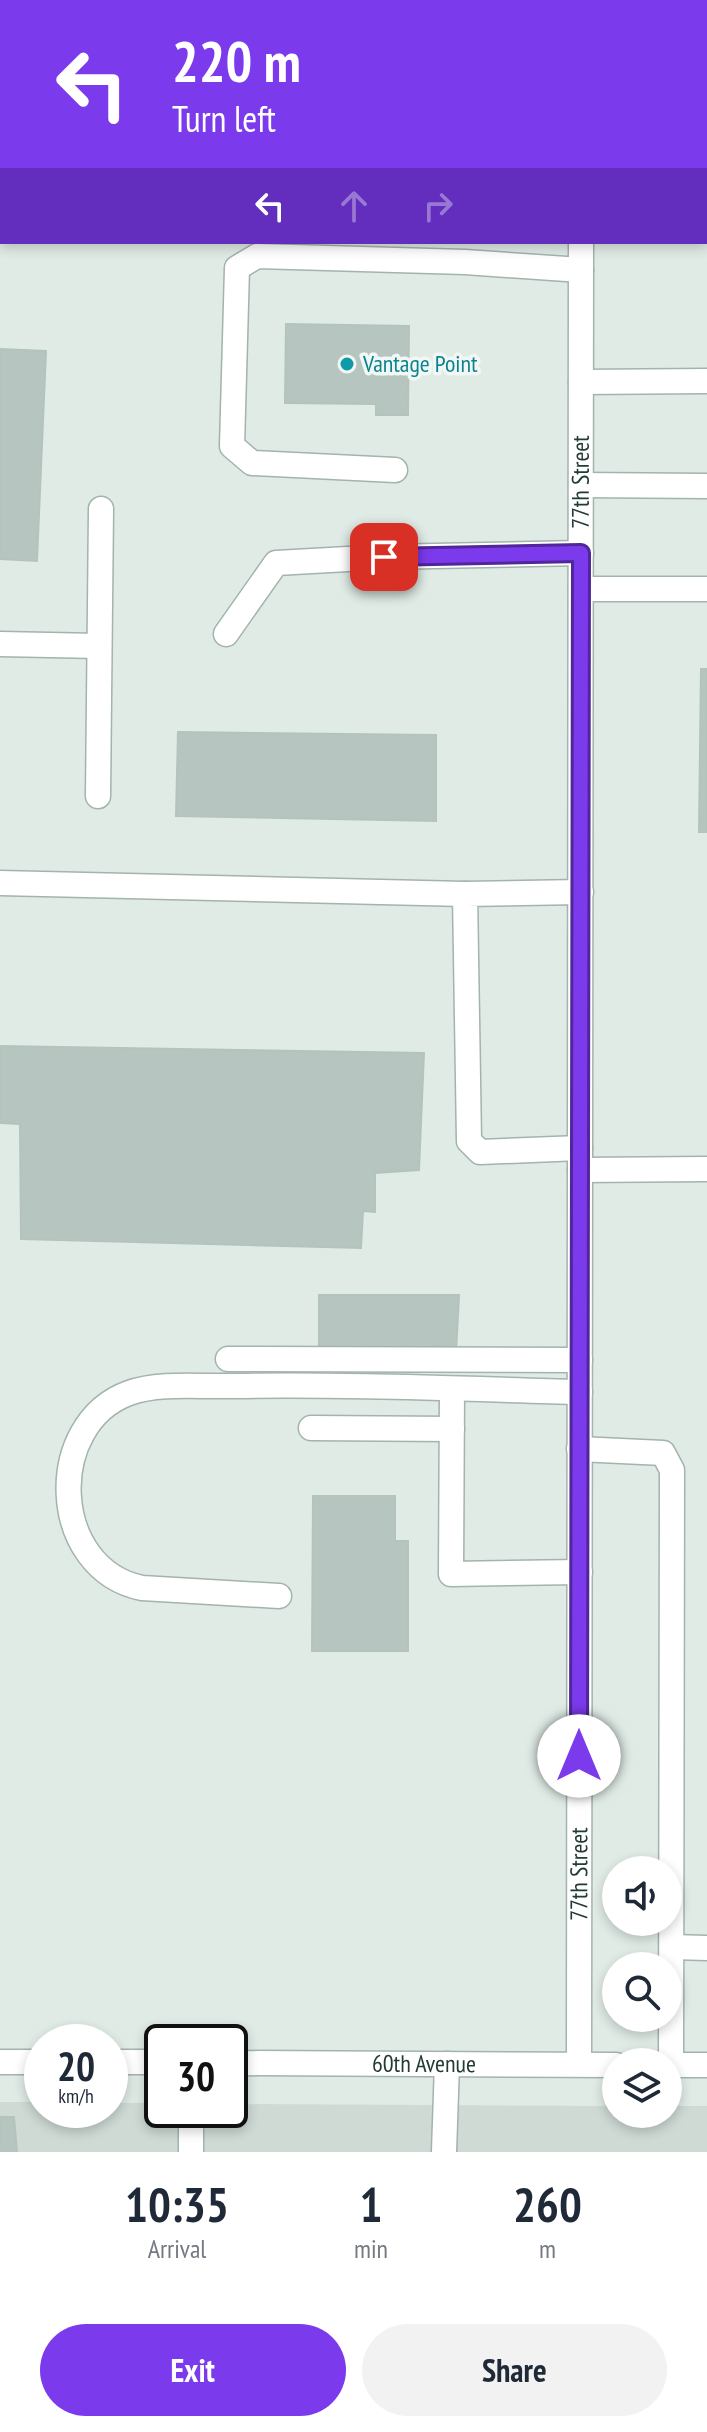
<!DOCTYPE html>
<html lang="en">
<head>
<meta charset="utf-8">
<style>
  :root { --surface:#fff; --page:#f2f2f3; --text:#1f2937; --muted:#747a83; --accent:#7c3aed }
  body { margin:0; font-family:"PT Sans Narrow",sans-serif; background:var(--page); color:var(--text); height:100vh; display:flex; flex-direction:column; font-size:30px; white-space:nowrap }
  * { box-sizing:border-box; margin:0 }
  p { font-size:26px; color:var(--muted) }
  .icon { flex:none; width:44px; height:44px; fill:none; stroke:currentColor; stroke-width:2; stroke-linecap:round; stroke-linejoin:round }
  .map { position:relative; height:2152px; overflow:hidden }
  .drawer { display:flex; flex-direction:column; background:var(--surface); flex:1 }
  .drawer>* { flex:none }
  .banner { position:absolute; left:0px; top:0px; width:708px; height:244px; box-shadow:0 4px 12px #0003; background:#7c3aed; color:#fff; overflow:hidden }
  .controls { position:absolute; left:602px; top:1856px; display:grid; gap:16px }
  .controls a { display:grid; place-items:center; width:80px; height:80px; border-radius:50%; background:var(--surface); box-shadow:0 4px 12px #0003; font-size:40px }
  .speed { position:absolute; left:24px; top:2024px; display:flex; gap:16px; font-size:40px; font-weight:700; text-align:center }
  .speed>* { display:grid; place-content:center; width:104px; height:104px; border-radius:50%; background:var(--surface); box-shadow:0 4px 12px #0003; line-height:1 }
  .speed small { font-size:20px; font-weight:400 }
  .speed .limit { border:4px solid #111; border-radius:12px; background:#fff; color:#111 }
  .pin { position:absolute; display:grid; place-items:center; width:68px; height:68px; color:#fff; margin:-34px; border-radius:16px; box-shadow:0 4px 12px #0006 }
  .me { position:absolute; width:88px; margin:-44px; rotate:0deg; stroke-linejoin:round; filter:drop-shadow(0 0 6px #0008) }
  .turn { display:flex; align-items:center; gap:28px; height:168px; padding:0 40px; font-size:36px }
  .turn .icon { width:104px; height:104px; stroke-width:2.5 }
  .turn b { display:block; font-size:56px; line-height:68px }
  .lanes { display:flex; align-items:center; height:76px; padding:0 40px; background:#0003; justify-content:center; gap:40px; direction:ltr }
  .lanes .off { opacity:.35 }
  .eta { display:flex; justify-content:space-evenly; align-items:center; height:136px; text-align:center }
  .eta b { font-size:48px; font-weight:700; line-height:56px }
  .cta { display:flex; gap:16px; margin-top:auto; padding:16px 40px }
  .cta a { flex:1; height:92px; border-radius:48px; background:var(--accent); color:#fff; font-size:32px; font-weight:700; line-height:92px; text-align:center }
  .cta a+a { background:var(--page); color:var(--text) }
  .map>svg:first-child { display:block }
</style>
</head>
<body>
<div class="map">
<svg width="707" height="2152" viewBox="0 0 707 2152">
  <rect width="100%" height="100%" fill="#e0ebe6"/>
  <polygon fill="#cfdad5" points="0,2102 42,2102 42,2110 110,2110 110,2103 162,2103 162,2110 230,2110 230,2104 616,2106 616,2114 668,2114 668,2106 707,2106 707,2152 0,2152"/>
  <g fill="#b6c5bf" stroke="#b3c4bd" stroke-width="2">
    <polygon points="458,0 550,0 458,2"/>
    <polygon points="286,324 409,326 408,415 376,415 376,404 285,403"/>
    <polygon points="0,349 46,351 37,561 0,559"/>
    <polygon points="701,669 707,669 707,832 699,832"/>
    <polygon points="178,732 436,735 436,821 176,816"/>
    <polygon points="0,1046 424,1053 419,1170 375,1173 375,1212 363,1211 361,1248 21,1239 20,1124 0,1123"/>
    <polygon points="319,1295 459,1295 456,1354 319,1350"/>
    <polygon points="313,1496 395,1496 395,1541 408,1541 408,1651 312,1651"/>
    <polygon points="0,2117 14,2117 17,2152 0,2152"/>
  </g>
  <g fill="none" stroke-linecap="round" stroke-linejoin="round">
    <defs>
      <g id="minor">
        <polyline points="387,2 387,0"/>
        <polyline points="591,2 591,0"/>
        <polyline points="670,2 670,0"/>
        <polyline points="0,175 2,175"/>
        <polyline points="581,382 707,381"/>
        <polyline points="395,470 252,463 232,446 237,268 257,256 465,262 581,270"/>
        <polyline points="581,485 707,486"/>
        <polyline points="581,589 707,589"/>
        <polyline points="226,634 276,563 384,557 581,553"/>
        <polyline points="0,644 99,646"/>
        <polyline points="98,796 101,509"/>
        <polyline points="0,883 465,894"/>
        <polyline points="580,1148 480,1152 469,1141 465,894 581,892"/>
        <polyline points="580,1170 707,1169"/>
        <polyline points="228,1359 580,1360"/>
        <polyline points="452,1389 451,1574 580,1572"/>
        <polyline points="311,1428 452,1429"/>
        <polyline points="579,1449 663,1453 672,1470 671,2065"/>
        <path d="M279,1596L142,1588C49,1569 44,1424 129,1393C160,1382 199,1387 232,1386C348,1384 464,1389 580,1392"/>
        <polyline points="672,1947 707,1948"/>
        <polyline points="0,2062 42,2062"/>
        <polyline points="110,2062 162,2062"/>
        <path id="s1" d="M230,2063L616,2065"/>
        <path id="s2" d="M579,2064L581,242"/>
        <polyline points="668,2065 707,2065"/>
        <polyline points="191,2152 191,2110"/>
        <polyline points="444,2152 447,2064"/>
      </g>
    </defs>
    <use href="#minor" stroke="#a3b3ad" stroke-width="27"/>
    <use href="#minor" stroke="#fff" stroke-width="24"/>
  </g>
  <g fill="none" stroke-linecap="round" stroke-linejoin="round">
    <defs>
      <polyline id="route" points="384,557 581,553 579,1756"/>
    </defs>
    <use href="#route" stroke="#51269a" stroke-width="20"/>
    <use href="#route" stroke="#7c3aed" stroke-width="14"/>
  </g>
  <circle fill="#0f9aa8" stroke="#f1f7f4" stroke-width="3" cx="347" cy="364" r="8"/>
  <g text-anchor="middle" stroke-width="7" stroke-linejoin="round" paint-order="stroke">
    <g font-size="24" fill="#0d838f" stroke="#f1f7f4" text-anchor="start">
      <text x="363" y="372">Vantage Point</text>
    </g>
    <g font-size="24" fill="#223b34" stroke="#f1f7f4">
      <text dy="8" stroke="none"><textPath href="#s2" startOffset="1582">77th Street</textPath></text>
      <text dy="8" stroke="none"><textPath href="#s2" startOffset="190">77th Street</textPath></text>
      <text dy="8" stroke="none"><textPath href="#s1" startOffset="194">60th Avenue</textPath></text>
    </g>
  </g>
</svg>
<div class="controls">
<a><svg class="icon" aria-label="sound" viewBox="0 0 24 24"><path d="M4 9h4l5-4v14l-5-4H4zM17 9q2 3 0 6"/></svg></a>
<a><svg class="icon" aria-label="search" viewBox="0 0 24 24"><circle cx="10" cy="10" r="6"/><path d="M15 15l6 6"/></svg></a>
<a><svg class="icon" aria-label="layers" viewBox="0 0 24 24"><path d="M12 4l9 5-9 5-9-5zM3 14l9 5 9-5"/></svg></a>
</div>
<div class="speed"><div>20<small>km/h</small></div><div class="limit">30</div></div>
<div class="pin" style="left:384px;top:557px;background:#d93025"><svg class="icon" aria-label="arrive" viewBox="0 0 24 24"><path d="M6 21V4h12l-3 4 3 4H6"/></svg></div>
<svg class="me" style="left:579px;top:1756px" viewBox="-20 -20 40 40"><circle r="19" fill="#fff"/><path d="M0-13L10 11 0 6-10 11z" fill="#7c3aed"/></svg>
<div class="banner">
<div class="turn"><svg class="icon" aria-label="left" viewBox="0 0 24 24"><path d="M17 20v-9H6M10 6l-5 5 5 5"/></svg><div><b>220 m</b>Turn left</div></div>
<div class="lanes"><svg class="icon" aria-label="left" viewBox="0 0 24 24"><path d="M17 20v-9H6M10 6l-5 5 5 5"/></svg><svg class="icon off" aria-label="ahead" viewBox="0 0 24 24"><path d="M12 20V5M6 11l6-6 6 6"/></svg><svg class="icon off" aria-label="right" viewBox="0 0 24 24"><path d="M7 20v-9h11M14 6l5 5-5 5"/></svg></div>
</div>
</div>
<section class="drawer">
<div class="eta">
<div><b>10:35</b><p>Arrival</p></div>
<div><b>1</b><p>min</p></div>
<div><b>260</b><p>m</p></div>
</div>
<div class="cta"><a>Exit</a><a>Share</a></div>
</section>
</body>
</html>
